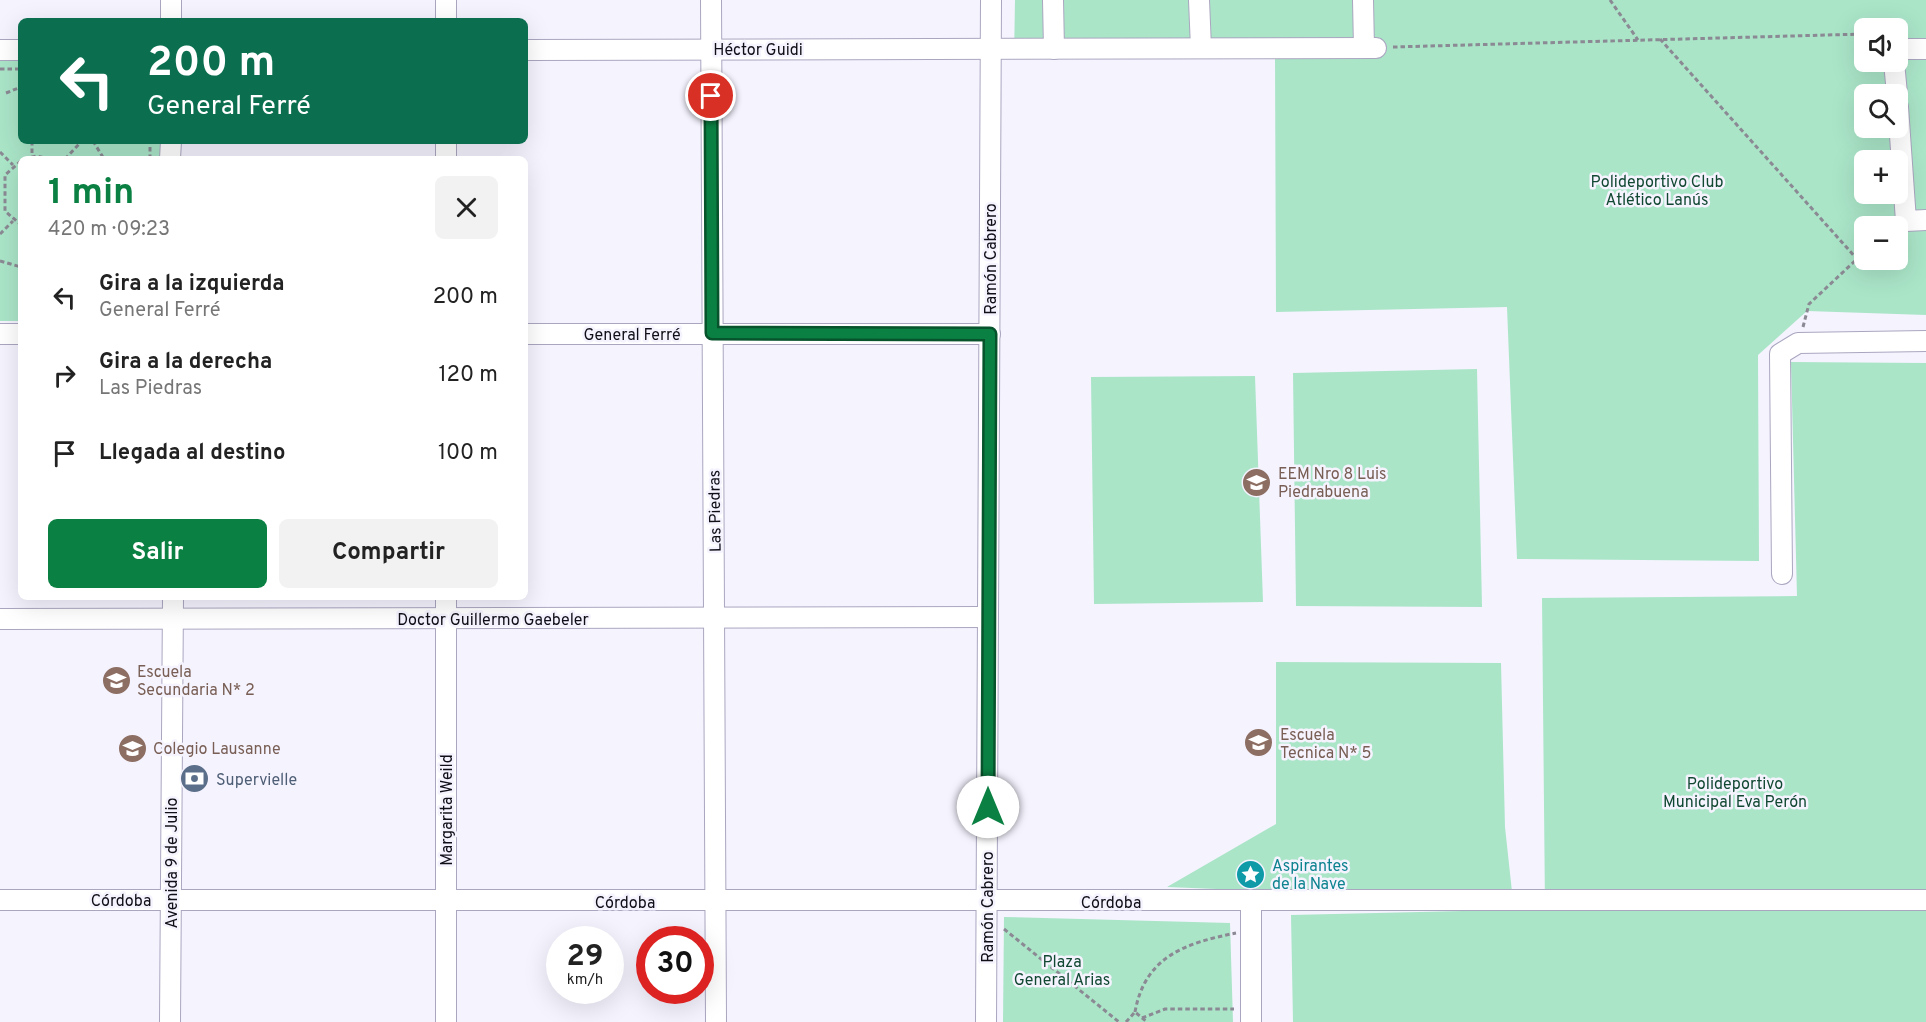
<!DOCTYPE html>
<html lang="es">
<head>
<meta charset="utf-8">
<style>
  :root { --surface:#fff; --page:#f2f2f2; --text:#222; --muted:#767676; --accent:#0b8043 }
  body { margin:0; font-family:Overpass,sans-serif; background:var(--page); color:var(--text); height:100vh; display:flex; flex-direction:column; font-size:22px; white-space:nowrap }
  * { box-sizing:border-box; margin:0 }
  p { font-size:20px; color:var(--muted) }
  .icon { flex:none; width:33px; height:33px; fill:none; stroke:currentColor; stroke-width:2; stroke-linecap:round; stroke-linejoin:round }
  .map { position:relative; flex:1; overflow:hidden }
  .drawer { position:absolute; left:18px; top:156px; width:510px; height:444px; display:flex; flex-direction:column; background:var(--surface); border-radius:9px; box-shadow:0 6px 24px #0002 }
  .drawer>* { flex:none }
  .top-card { position:absolute; left:18px; top:18px; width:510px; height:126px; border-radius:9px; box-shadow:0 6px 24px #0002; background:#0b6e4f; color:#fff; overflow:hidden }
  .fabs { position:absolute; left:1854px; top:18px; display:grid; gap:12px }
  .fabs a { display:grid; place-items:center; width:54px; height:54px; border-radius:9px; background:var(--surface); box-shadow:0 6px 24px #0002; font-size:30px }
  .speed { position:absolute; left:546px; top:926px; display:flex; gap:12px; font-size:30px; font-weight:700; text-align:center }
  .speed>* { display:grid; place-content:center; width:78px; height:78px; border-radius:50%; background:var(--surface); box-shadow:0 6px 24px #0002; line-height:1 }
  .speed small { font-size:15px; font-weight:400 }
  .speed .limit { border:9px solid #d22; background:#fff; color:#111 }
  .pin { position:absolute; display:grid; place-items:center; width:51px; height:51px; color:#fff; margin:-26px; border:3px solid #fff; border-radius:50%; box-shadow:0 2px 6px #0007 }
  .me { position:absolute; width:66px; margin:-33px; rotate:0deg; stroke-linejoin:round; filter:drop-shadow(0 0 4px #0008) }
  .turn { display:flex; align-items:center; gap:21px; height:126px; padding:0 30px; font-size:27px }
  .turn .icon { width:78px; height:78px; stroke-width:2.5 }
  .turn b { display:block; font-size:42px; line-height:51px }
  .round { display:grid; place-items:center; flex:none; width:63px; height:63px; border-radius:9px; background:var(--page) }
  .summary { display:flex; align-items:center; justify-content:space-between; height:102px; padding:0 30px }
  h1 { font-size:36px; font-weight:700; line-height:45px; color:var(--accent) }
  .button { display:flex; gap:12px; margin-top:auto; padding:12px 30px }
  .button a { flex:1; height:69px; border-radius:9px; background:var(--accent); color:#fff; font-size:24px; font-weight:700; line-height:69px; text-align:center }
  .button a+a { background:var(--page); color:var(--text) }
  ul { padding:0; list-style:none }
  li { display:flex; align-items:center; gap:18px; height:78px; padding:0 30px }
  li div { flex:1 }
  li b { display:block; font-size:22px }
  li em { font-style:normal }
  .map>svg:first-child { display:block }
</style>
</head>
<body>
<div class="map">
<svg width="1926" height="1022" viewBox="0 0 1926 1022">
  <rect width="100%" height="100%" fill="#f5f3fe"/>
  <g fill="#aae5c8" fill-rule="evenodd">
    <path d="M1015,0H1926V315L1807,311L1758,355L1759,561L1517,559L1507,307L1276,312L1275,57L1014,59ZM1864,28H1898V62H1864ZM1864,94H1898V128H1864ZM1864,160H1898V194H1864ZM1864,226H1898V260H1864Z"/>
    <polygon points="0,59 21,59 21,141 164,141 164,159 21,159 21,321 0,321"/>
    <polygon points="1791,362 1926,363 1926,1022 1293,1022 1291,915 1545,909 1542,598 1797,596"/>
    <polygon points="1477,369 1482,607 1296,606 1293,373"/>
    <polygon points="1255,376 1263,602 1094,604 1091,377"/>
    <polygon points="1276,662 1501,663 1505,827 1513,901 1167,887 1276,824"/>
    <polygon points="1004,917 1230,923 1233,1022 1003,1022"/>
  </g>
  <g fill="none" stroke-linecap="round" stroke-linejoin="round">
    <defs>
      <g id="minor">
        <polyline points="446,0 446,21"/>
        <polyline points="711,0 716,1022"/>
        <polyline points="1053,0 1054,49"/>
        <polyline points="1199,0 1201,48"/>
        <polyline points="1363,0 1364,48"/>
        <polyline points="171,21 171,0"/>
        <polyline points="1898,49 1926,49"/>
        <polyline points="0,50 21,50"/>
        <polyline points="525,50 1376,48"/>
        <polyline points="1894,62 1897,94"/>
        <polyline points="1898,107 1906,221 1926,220"/>
        <polyline points="170,159 171,141"/>
        <polyline points="446,159 446,141"/>
        <polyline points="0,334 21,334"/>
        <polyline points="525,334 990,334"/>
        <polyline points="1782,574 1780,354 1798,343 1926,341"/>
        <polyline points="446,597 446,1022"/>
        <polyline points="0,619 987,617"/>
        <polyline points="0,900 1926,900"/>
        <polyline points="1251,902 1251,1022"/>
        <polyline points="170,1022 173,597"/>
        <polyline points="986,1022 991,0"/>
      </g>
    </defs>
    <use href="#minor" stroke="#aba6c0" stroke-width="22"/>
    <g stroke="#8b8993" stroke-width="3" stroke-dasharray="4.5 3" stroke-linecap="butt">
      <polyline points="1610,0 1638,40"/>
      <polyline points="1660,39 1857,259"/>
      <polyline points="1393,47 1864,34"/>
      <polyline points="0,69 21,69"/>
      <polyline points="6,93 21,87"/>
      <polyline points="32,141 32,157"/>
      <polyline points="93,141 104,159"/>
      <polyline points="0,152 13,165"/>
      <polyline points="24,159 36,156 51,159"/>
      <polyline points="65,159 82,141"/>
      <polyline points="150,159 150,141"/>
      <polyline points="21,161 5,175 5,211 21,225"/>
      <polyline points="0,234 13,221"/>
      <polyline points="0,261 21,267"/>
      <polyline points="1803,327 1809,304 1857,259 1864,244"/>
      <polyline points="1004,929 1119,1022"/>
      <path d="M1135,1012C1145,956 1186,943 1236,933"/>
      <polyline points="1142,1018 1165,1009 1234,1009"/>
      <polyline points="1126,1022 1135,1012 1147,1022"/>
    </g>
    <use href="#minor" stroke="#fff" stroke-width="20"/>
  </g>
  <g fill="none" stroke-linecap="round" stroke-linejoin="round">
    <defs>
      <polyline id="route" points="711,96 712,333 990,334 988,807"/>
    </defs>
    <use href="#route" stroke="#07532c" stroke-width="15"/>
    <use href="#route" stroke="#0b8043" stroke-width="10"/>
  </g>
  <defs>
    <symbol id="school-disc" viewBox="-11 -11 22 22"><circle r="9.5" fill="#8d6e63" stroke="#f5f3fe"/><path d="M0-5L7-2L0 1L-7-2ZM-4 1L0 2.5L4 1V4Q0 6-4 4Z" fill="#fff"/></symbol>
    <symbol id="bank-disc" viewBox="-11 -11 22 22"><circle r="9.5" fill="#5c6f8a" stroke="#f5f3fe"/><path d="M-6-4H6V4H-6ZM0-2.3a2.3 2.3 0 1 0 0 4.6a2.3 2.3 0 1 0 0-4.6Z" fill="#fff"/></symbol>
    <symbol id="sight-disc" viewBox="-11 -11 22 22"><circle r="9.5" fill="#0f9aa8" stroke="#f5f3fe"/><path d="M0-6L1.8-2.2L6-1.7L2.9 1.2L3.7 5.4L0 3.3L-3.7 5.4L-2.9 1.2L-6-1.7L-1.8-2.2Z" fill="#fff"/></symbol>
  </defs>
  <g fill-rule="evenodd">
    <use href="#school-disc" x="1240" y="466" width="33" height="33"/>
    <use href="#school-disc" x="100" y="664" width="33" height="33"/>
    <use href="#school-disc" x="1242" y="726" width="33" height="33"/>
    <use href="#school-disc" x="116" y="732" width="33" height="33"/>
    <use href="#bank-disc" x="178" y="762" width="33" height="33"/>
    <use href="#sight-disc" x="1234" y="858" width="33" height="33"/>
  </g>
  <g text-anchor="middle" stroke-width="5" stroke-linejoin="round" paint-order="stroke">
    <g font-size="16" fill="#100e17" stroke="#f5f3fe">
      <text x="758" y="55">Héctor Guidi</text>
      <text transform="translate(990 259) rotate(-90)" y="6">Ramón Cabrero</text>
      <text x="632" y="340">General Ferré</text>
      <text transform="translate(714 511) rotate(-91)" y="6">Las Piedras</text>
      <text x="493" y="625">Doctor Guillermo Gaebeler</text>
      <text transform="translate(446 810) rotate(-90)" y="6">Margarita Weild</text>
      <text transform="translate(171 863) rotate(-90)" y="6">Avenida 9 de Julio</text>
      <text x="121" y="906">Córdoba</text>
      <text x="625" y="908">Córdoba</text>
      <text x="1111" y="908">Córdoba</text>
      <text transform="translate(987 907) rotate(-90)" y="6">Ramón Cabrero</text>
    </g>
    <g font-size="16" fill="#114832" stroke="#f5f3fe">
      <text x="1657" y="187">Polideportivo Club<tspan x="1657" dy="18">Atlético Lanús</tspan></text>
      <text x="1735" y="789">Polideportivo<tspan x="1735" dy="18">Municipal Eva Perón</tspan></text>
      <text x="1062" y="967">Plaza<tspan x="1062" dy="18">General Arias</tspan></text>
    </g>
    <g font-size="16" fill="#785e54" stroke="#f5f3fe" text-anchor="start">
      <text x="1278" y="479">EEM Nro 8 Luis<tspan x="1278" dy="18">Piedrabuena</tspan></text>
      <text x="137" y="677">Escuela<tspan x="137" dy="18">Secundaria N* 2</tspan></text>
      <text x="1280" y="740">Escuela<tspan x="1280" dy="18">Tecnica N* 5</tspan></text>
      <text x="153" y="754">Colegio Lausanne</text>
    </g>
    <g font-size="16" fill="#4e5e75" stroke="#f5f3fe" text-anchor="start">
      <text x="216" y="785">Supervielle</text>
    </g>
    <g font-size="16" fill="#0d838f" stroke="#f5f3fe" text-anchor="start">
      <text x="1272" y="871">Aspirantes<tspan x="1272" dy="18">de la Nave</tspan></text>
    </g>
  </g>
</svg>
<div class="fabs">
<a><svg class="icon" aria-label="sound" viewBox="0 0 24 24"><path d="M4 9h4l5-4v14l-5-4H4zM17 9q2 3 0 6"/></svg></a>
<a><svg class="icon" aria-label="search" viewBox="0 0 24 24"><circle cx="10" cy="10" r="6"/><path d="M15 15l6 6"/></svg></a>
<a>+</a>
<a>−</a>
</div>
<div class="speed"><div>29<small>km/h</small></div><div class="limit">30</div></div>
<div class="pin" style="left:711px;top:96px;background:#d93025"><svg class="icon" aria-label="arrive" viewBox="0 0 24 24"><path d="M6 21V4h12l-3 4 3 4H6"/></svg></div>
<svg class="me" style="left:988px;top:807px" viewBox="-20 -20 40 40"><circle r="19" fill="#fff"/><path d="M0-13L10 11 0 6-10 11z" fill="#0b8043"/></svg>
<div class="top-card">
<div class="turn"><svg class="icon" aria-label="left" viewBox="0 0 24 24"><path d="M17 20v-9H6M10 6l-5 5 5 5"/></svg><div><b>200 m</b>General Ferré</div></div>
</div>
<section class="drawer">
<div class="summary"><div><h1>1 min</h1><p>420 m · 09:23</p></div><a class="round"><svg class="icon" aria-label="close" viewBox="0 0 24 24"><path d="M6 6l12 12M18 6L6 18"/></svg></a></div>
<ul>
<li><svg class="icon" aria-label="left" viewBox="0 0 24 24"><path d="M17 20v-9H6M10 6l-5 5 5 5"/></svg><div><b>Gira a la izquierda</b><p>General Ferré</p></div><em>200 m</em></li>
<li><svg class="icon" aria-label="right" viewBox="0 0 24 24"><path d="M7 20v-9h11M14 6l5 5-5 5"/></svg><div><b>Gira a la derecha</b><p>Las Piedras</p></div><em>120 m</em></li>
<li><svg class="icon" aria-label="arrive" viewBox="0 0 24 24"><path d="M6 21V4h12l-3 4 3 4H6"/></svg><div><b>Llegada al destino</b></div><em>100 m</em></li>
</ul>
<div class="button"><a>Salir</a><a>Compartir</a></div>
</section>
</div>
</body>
</html>
